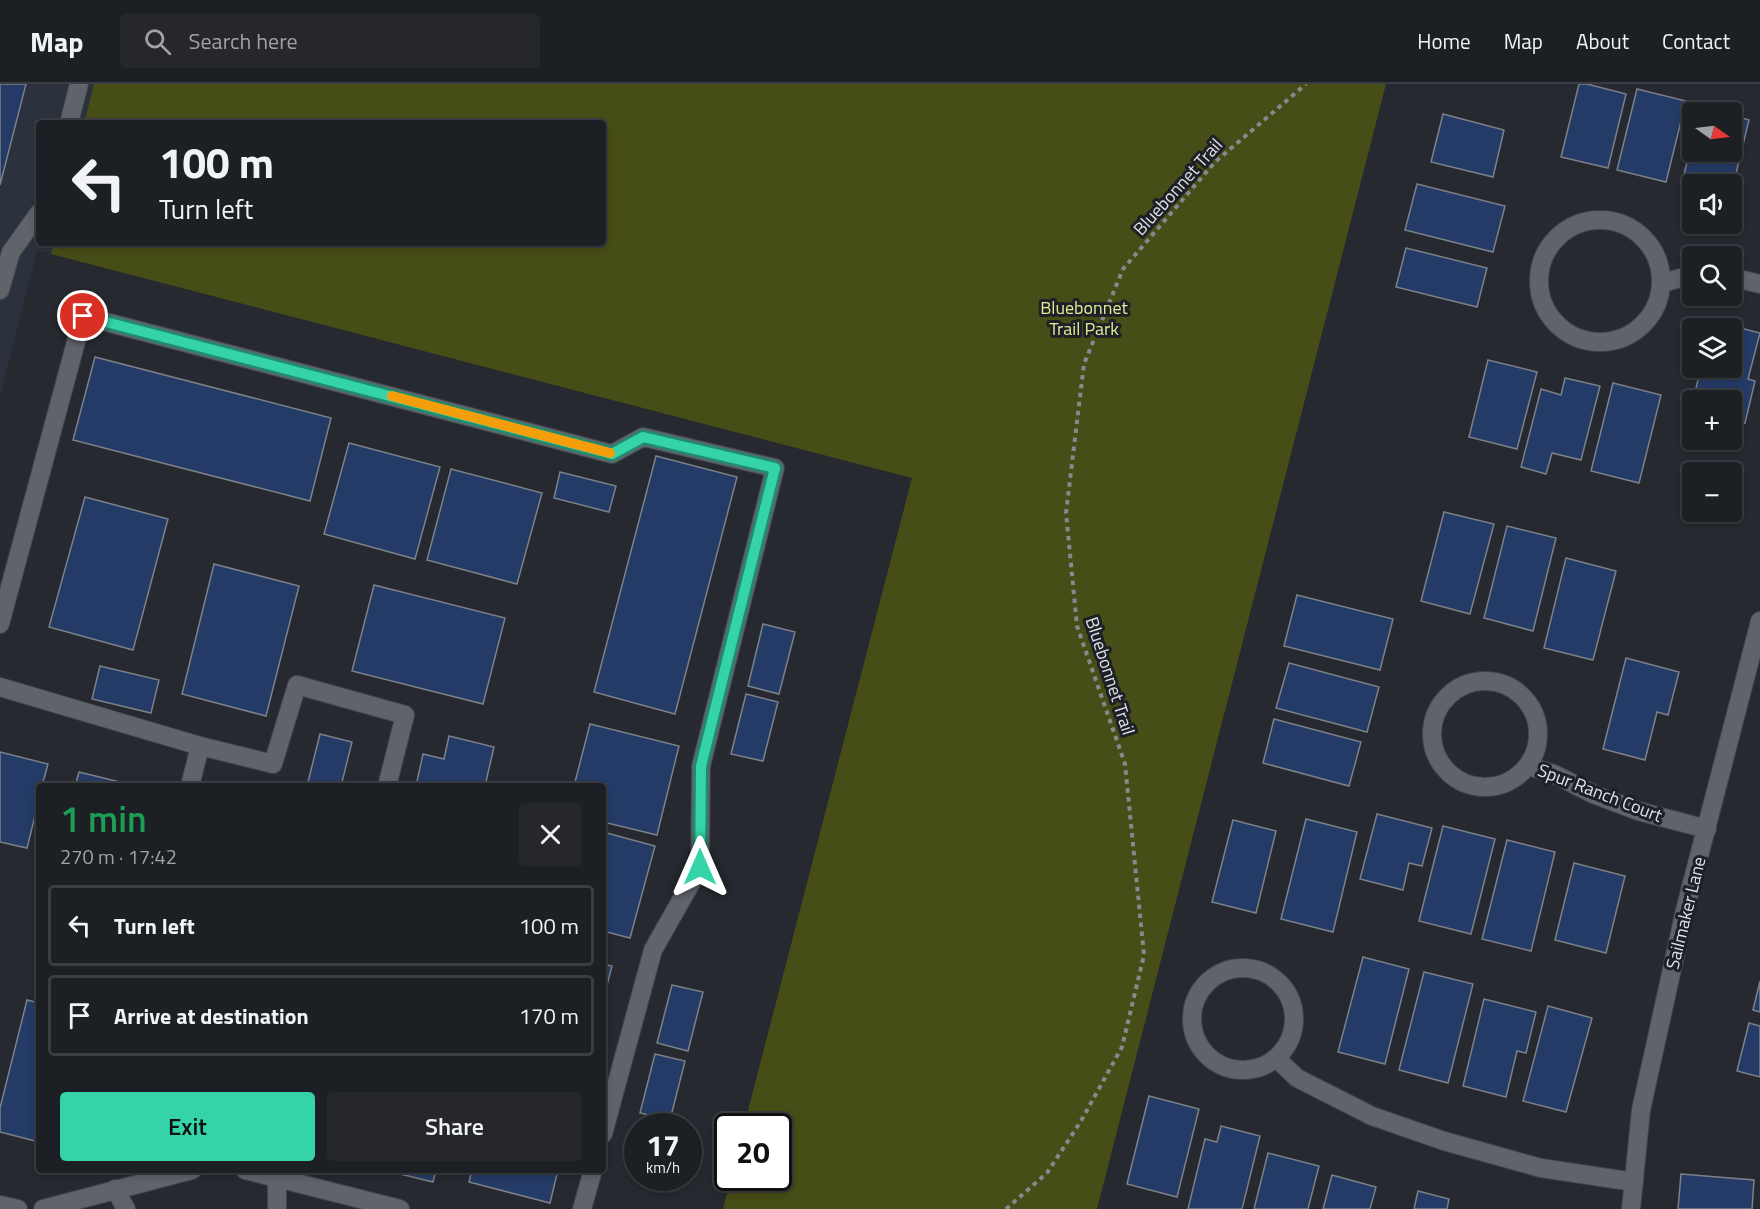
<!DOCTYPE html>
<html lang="en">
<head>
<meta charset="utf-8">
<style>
  :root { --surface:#1c1f23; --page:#25272b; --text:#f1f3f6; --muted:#a0a2a6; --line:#3a3d41; --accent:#34d4a8 }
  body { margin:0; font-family:"Titillium Web",sans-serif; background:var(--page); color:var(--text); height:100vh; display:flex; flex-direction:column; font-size:22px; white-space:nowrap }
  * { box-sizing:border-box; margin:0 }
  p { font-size:20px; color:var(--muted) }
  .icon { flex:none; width:33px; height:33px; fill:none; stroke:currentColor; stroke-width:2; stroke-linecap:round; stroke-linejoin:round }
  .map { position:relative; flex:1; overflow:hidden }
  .panel { position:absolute; left:36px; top:699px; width:570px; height:390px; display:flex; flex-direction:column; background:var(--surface); border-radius:6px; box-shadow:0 3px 9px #0003,0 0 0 2px var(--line) }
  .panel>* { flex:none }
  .guide { position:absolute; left:36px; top:36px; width:570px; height:126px; border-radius:6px; box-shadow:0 3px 9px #0003,0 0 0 2px var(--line); background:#1c1f23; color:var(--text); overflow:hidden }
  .needle { width:39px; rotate:104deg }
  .fabs { position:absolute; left:1682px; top:18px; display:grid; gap:12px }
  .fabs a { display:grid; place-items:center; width:60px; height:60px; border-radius:6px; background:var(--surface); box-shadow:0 3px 9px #0003,0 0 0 2px var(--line); font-size:30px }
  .speed { position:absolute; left:624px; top:1029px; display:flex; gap:12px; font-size:30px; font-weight:700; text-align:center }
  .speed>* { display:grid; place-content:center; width:78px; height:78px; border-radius:50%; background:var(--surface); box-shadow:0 3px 9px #0003,0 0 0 2px var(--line); line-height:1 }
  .speed small { font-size:15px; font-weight:400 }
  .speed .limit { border:3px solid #111; border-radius:9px; background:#fff; color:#111 }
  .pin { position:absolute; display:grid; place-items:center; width:51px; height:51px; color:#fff; margin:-26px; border:3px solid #fff; border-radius:50%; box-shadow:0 2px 6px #0007 }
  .me { position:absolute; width:66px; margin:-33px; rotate:0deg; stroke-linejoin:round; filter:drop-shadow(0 0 4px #0008) }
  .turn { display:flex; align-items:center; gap:21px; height:126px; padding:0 24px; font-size:27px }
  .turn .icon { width:78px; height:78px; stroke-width:2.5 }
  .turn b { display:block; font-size:42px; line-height:51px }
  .round { display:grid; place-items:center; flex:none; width:63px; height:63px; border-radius:6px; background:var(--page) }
  .summary { display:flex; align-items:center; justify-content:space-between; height:102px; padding:0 24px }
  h1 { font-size:36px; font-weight:600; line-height:45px; color:#1e9e55 }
  .button { display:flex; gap:12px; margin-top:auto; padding:12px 24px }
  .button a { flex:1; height:69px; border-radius:6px; background:var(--accent); color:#111; font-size:24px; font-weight:600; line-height:69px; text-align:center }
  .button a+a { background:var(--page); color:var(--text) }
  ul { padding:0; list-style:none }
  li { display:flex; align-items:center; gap:18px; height:81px; margin:0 12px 9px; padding:0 12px; border:3px solid var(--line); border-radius:6px }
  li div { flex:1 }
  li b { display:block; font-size:22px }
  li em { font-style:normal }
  header { display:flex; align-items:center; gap:36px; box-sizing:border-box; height:84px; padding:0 30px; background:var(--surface); border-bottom:2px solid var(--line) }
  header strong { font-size:28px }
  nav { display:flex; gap:33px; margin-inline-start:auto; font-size:21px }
  .search { width:420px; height:54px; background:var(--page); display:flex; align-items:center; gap:15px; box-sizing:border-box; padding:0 21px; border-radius:6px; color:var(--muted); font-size:22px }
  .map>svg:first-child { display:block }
</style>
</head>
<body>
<header>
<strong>Map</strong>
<div class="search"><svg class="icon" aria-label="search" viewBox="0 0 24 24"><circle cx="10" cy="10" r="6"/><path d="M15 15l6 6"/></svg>Search here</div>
<nav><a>Home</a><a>Map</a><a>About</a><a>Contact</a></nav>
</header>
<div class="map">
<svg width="1760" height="1125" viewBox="0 0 1760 1125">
  <rect width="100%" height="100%" fill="#26292f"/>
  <polygon fill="#2b323d" points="0,0 94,0 84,39 39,39 39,159 53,159 51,170 37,167 0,313"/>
  <polygon fill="#474d16" points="94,0 1386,0 1097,1125 723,1125 731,1094 778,1094 778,1042 744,1042 912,394 51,170 53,159 603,159 603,39 84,39"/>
  <g fill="#243b67" stroke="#7c8087" stroke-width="1.5">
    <polygon points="0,0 26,0 0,101"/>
    <polygon points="1579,0 1587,0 1626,10 1608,84 1561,73"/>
    <polygon points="1637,5 1686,17 1666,98 1617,86"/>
    <polygon points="1443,30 1504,46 1493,93 1431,78"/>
    <polygon points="1731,31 1749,36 1731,110 1731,100 1692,100 1692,104 1681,102 1692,59 1692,68 1731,68"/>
    <polygon points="1417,100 1505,122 1493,168 1405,146"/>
    <polygon points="1406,164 1487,184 1477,223 1396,203"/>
    <polygon points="1713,237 1760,249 1748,295 1755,297 1745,339 1731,335 1731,316 1693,316 1701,284 1731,284 1731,244 1711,244"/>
    <polygon points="95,273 331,334 310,417 73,356"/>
    <polygon points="1488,276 1537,288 1517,365 1469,353"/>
    <polygon points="1565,294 1600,302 1581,376 1552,369 1546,390 1521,383 1541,305 1561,311"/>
    <polygon points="1613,299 1661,311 1639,399 1591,387"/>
    <polygon points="349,359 440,383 415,475 324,450"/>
    <polygon points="656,372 737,393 675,630 594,608"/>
    <polygon points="451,385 542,409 517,500 427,476"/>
    <polygon points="560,388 616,402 609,428 554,414"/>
    <polygon points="85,413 168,435 133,566 49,543"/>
    <polygon points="1444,428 1494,440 1470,530 1421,517"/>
    <polygon points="1507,442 1556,454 1533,547 1484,534"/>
    <polygon points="1566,474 1616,487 1593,576 1544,564"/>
    <polygon points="214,480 299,502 266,632 182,610"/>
    <polygon points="374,501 505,534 483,620 352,587"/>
    <polygon points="1297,511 1393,535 1380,586 1284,562"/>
    <polygon points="763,540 795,548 779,610 748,602"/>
    <polygon points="1626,574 1679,588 1668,631 1657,628 1645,676 1603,665"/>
    <polygon points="1289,579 1379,603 1367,648 1276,624"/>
    <polygon points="100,582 159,596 151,629 92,615"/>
    <polygon points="746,610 778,618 763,677 731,670"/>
    <polygon points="1274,635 1361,658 1349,702 1263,679"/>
    <polygon points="590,640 679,662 657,751 603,738 603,702 574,702"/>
    <polygon points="320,650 352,658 341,702 307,702"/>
    <polygon points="449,652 494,663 485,702 416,702 423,670 444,675"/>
    <polygon points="0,668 48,680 42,702 39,702 39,716 27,764 0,758"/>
    <polygon points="79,688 136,702 75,702"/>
    <polygon points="1377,730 1432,744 1422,782 1409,779 1403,806 1360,795"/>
    <polygon points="1306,735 1357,748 1333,848 1281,835"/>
    <polygon points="1233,736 1276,747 1256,829 1212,818"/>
    <polygon points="1443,742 1495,755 1471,850 1419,837"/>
    <polygon points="603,748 655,762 630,854 603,847"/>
    <polygon points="1507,756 1555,768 1531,867 1482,855"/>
    <polygon points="1574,779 1625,792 1606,869 1555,856"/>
    <polygon points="1363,873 1409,885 1385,980 1338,968"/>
    <polygon points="603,880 612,882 603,916"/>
    <polygon points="1424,888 1473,900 1448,999 1399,986"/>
    <polygon points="1760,897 1760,928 1753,926"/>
    <polygon points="672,901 703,908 688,967 657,959"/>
    <polygon points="1484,915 1536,928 1526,969 1517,967 1506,1013 1463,1002"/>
    <polygon points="27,916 39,919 39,1058 0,1048 0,1024"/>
    <polygon points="1548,922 1592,934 1566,1028 1523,1017"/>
    <polygon points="1749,939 1760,942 1760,993 1737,987"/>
    <polygon points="655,970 685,977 670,1036 640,1029"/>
    <polygon points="1149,1012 1199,1025 1177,1113 1127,1100"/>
    <polygon points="1221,1042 1260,1052 1242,1125 1188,1125 1205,1055 1217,1058"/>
    <polygon points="1268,1069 1319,1082 1308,1125 1254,1125"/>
    <polygon points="384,1086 436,1086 433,1098"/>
    <polygon points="472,1086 558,1086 550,1119 469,1098"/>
    <polygon points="1681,1090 1754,1096 1752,1125 1678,1125"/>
    <polygon points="1332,1091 1376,1103 1370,1125 1323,1125"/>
    <polygon points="1418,1107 1449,1115 1447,1125 1414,1125"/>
  </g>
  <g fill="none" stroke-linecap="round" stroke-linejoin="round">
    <defs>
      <g id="minor">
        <polyline points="69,39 79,0"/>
        <circle cx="1600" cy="197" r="61"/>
        <polyline points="1731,193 1760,200"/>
        <polyline points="1662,199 1692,191"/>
        <polyline points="0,206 11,168 39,129"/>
        <polyline points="0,540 83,232 612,370 643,353 775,384 701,682 700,783 653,866 603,1050"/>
        <circle cx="1485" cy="650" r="53"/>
        <polyline points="0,603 200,662 273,680 297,601 405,631 387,702"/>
        <polyline points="1528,682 1554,690 1593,710 1638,727 1707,745"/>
        <polyline points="190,702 200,662"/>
        <circle cx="1243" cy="935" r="51"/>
        <polyline points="1277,975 1297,994 1372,1032 1444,1057 1541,1084 1634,1098"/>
        <polyline points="245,1086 400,1125"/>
        <polyline points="277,1094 277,1125"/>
        <polyline points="115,1105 126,1125"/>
        <polyline points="0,1121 18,1125"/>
        <polyline points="43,1125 192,1086"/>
        <polyline points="582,1125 593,1086"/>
        <polyline points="1631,1125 1641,1026 1685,826 1760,537"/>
      </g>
    </defs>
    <use href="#minor" stroke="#414449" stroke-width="20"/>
    <polyline stroke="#86898e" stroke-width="4" stroke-dasharray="4.5 4.5" stroke-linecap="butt" points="1006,1125 1047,1089 1081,1037 1122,963 1144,871 1125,680 1077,542 1066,429 1084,280 1123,185 1215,78 1306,0"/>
    <use href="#minor" stroke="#5f636a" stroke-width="18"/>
  </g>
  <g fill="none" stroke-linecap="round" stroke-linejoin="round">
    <defs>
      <polyline id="route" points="83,232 612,370 643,353 775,384 701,682 700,783"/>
    </defs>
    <use href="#route" stroke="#228a6d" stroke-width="15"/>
    <use href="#route" stroke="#34d4a8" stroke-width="10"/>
    <polyline stroke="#f59e0b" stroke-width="10" points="392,312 610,369"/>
  </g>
  <g text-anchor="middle" stroke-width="6" stroke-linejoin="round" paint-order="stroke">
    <g font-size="18" fill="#dfe2e6" stroke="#1d2026">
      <text transform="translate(1178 103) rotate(-48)" y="6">Bluebonnet Trail</text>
      <text transform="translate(1110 592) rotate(72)" y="6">Bluebonnet Trail</text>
      <text transform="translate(1600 709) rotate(21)" y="6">Spur Ranch Court</text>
      <text transform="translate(1686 829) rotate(-76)" y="6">Sailmaker Lane</text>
    </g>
    <g font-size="18" fill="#e0ec95" stroke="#1d2026">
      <text x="1084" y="230">Bluebonnet<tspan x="1084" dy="21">Trail Park</tspan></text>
    </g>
  </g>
</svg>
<div class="fabs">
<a><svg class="needle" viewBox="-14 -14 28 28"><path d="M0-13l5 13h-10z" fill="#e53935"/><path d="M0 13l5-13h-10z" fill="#a0a2a6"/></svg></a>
<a><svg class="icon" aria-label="sound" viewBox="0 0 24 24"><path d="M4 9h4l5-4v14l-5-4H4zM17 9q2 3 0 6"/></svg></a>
<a><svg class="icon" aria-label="search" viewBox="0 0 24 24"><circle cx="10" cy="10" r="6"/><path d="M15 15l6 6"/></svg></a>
<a><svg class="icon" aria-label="layers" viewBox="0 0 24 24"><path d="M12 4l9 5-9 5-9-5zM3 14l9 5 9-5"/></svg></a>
<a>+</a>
<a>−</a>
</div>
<div class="speed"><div>17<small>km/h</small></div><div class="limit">20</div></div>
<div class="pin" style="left:83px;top:232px;background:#d93025"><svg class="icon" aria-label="arrive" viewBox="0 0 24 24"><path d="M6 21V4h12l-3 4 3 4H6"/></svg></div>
<svg class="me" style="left:700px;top:783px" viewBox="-20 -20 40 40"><path d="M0-17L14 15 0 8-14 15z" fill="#34d4a8" stroke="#fff" stroke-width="4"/></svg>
<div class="guide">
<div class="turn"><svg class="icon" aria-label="left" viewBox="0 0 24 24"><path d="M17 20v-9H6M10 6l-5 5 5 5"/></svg><div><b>100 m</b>Turn left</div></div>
</div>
<section class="panel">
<div class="summary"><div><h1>1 min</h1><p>270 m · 17:42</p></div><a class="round"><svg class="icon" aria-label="close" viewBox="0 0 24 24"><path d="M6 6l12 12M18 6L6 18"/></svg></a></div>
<ul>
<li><svg class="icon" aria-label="left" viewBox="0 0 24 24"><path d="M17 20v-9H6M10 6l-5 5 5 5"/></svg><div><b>Turn left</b></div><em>100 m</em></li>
<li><svg class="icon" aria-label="arrive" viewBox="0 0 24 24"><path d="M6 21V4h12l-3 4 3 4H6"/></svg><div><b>Arrive at destination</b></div><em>170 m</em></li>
</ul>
<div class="button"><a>Exit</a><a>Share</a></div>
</section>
</div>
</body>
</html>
